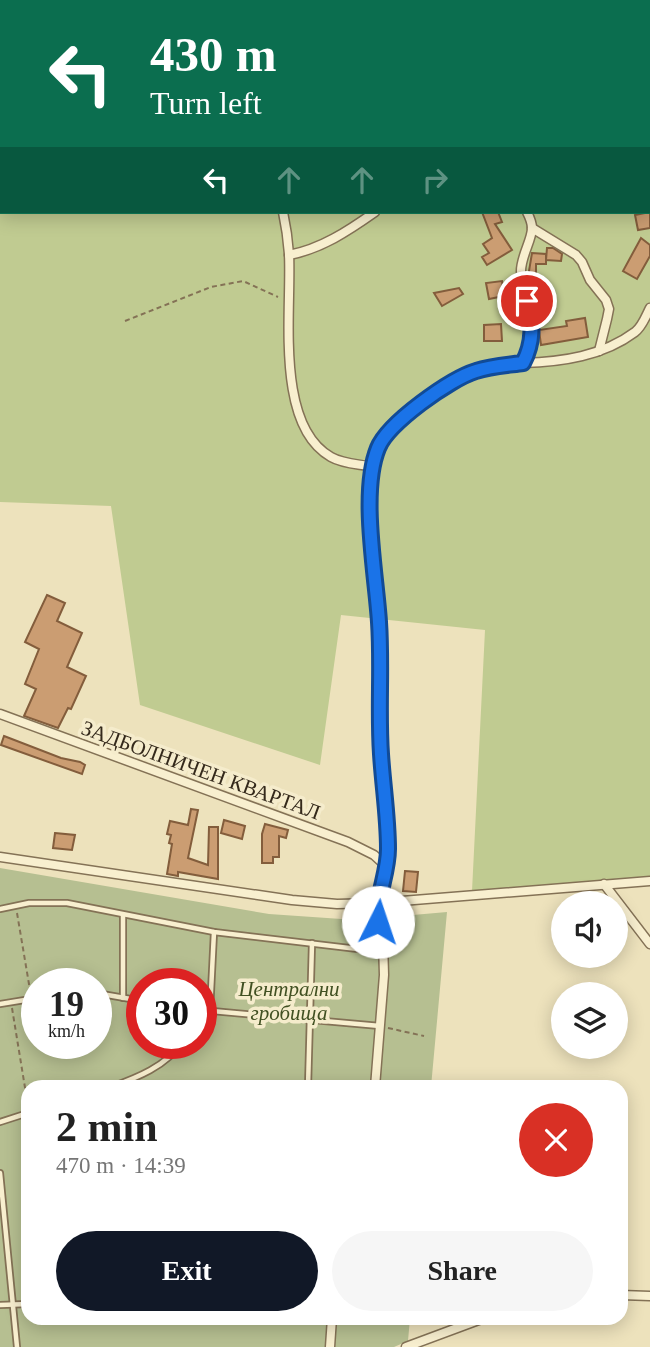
<!DOCTYPE html>
<html lang="en">
<head>
<meta charset="utf-8">
<style>
  :root { --surface:#fff; --page:#f6f6f6; --text:#222; --muted:#767676; --accent:#111827 }
  body { margin:0; font-family:"Times New Roman",serif; background:var(--page); color:var(--text); height:100vh; display:flex; flex-direction:column; font-size:26px; white-space:nowrap }
  * { box-sizing:border-box; margin:0 }
  p { font-size:23px; color:var(--muted) }
  .icon { flex:none; width:38px; height:38px; fill:none; stroke:currentColor; stroke-width:2; stroke-linecap:round; stroke-linejoin:round }
  .map { position:relative; flex:1; overflow:hidden }
  .side { position:absolute; left:21px; top:1080px; width:607px; height:245px; display:flex; flex-direction:column; background:var(--surface); border-radius:21px; box-shadow:0 4px 18px #0003 }
  .side>* { flex:none }
  .top-card { position:absolute; left:0px; top:0px; width:651px; height:214px; box-shadow:0 4px 18px #0003; background:#0b6e4f; color:#fff; overflow:hidden }
  .fabs { position:absolute; left:551px; top:891px; display:grid; gap:14px }
  .fabs a { display:grid; place-items:center; width:77px; height:77px; border-radius:50%; background:var(--surface); box-shadow:0 4px 18px #0003; font-size:35px }
  .speed { position:absolute; left:21px; top:968px; display:flex; gap:14px; font-size:35px; font-weight:700; text-align:center }
  .speed>* { display:grid; place-content:center; width:91px; height:91px; border-radius:50%; background:var(--surface); box-shadow:0 4px 18px #0003; line-height:1 }
  .speed small { font-size:18px; font-weight:400 }
  .speed .limit { border:10px solid #d22; background:#fff; color:#111 }
  .pin { position:absolute; display:grid; place-items:center; width:60px; height:60px; color:#fff; margin:-30px; border:4px solid #fff; border-radius:50%; box-shadow:0 2px 7px #0007 }
  .me { position:absolute; width:77px; margin:-38px; rotate:4deg; stroke-linejoin:round; filter:drop-shadow(0 0 5px #0008) }
  .turn { display:flex; align-items:center; gap:24px; height:147px; padding:0 35px; font-size:32px }
  .turn .icon { width:91px; height:91px; stroke-width:2.5 }
  .turn b { display:block; font-size:49px; line-height:60px }
  .lanes { display:flex; align-items:center; height:66px; padding:0 35px; background:#0003; justify-content:center; gap:35px; direction:ltr }
  .lanes .off { opacity:.35 }
  .round { display:grid; place-items:center; flex:none; width:74px; height:74px; border-radius:37px; background:var(--page) }
  .summary { display:flex; align-items:center; justify-content:space-between; height:119px; padding:0 35px }
  h1 { font-size:42px; font-weight:800; line-height:52px }
  .cta { display:flex; gap:14px; margin-top:auto; padding:14px 35px }
  .cta a { flex:1; height:80px; border-radius:42px; background:var(--accent); color:#fff; font-size:28px; font-weight:800; line-height:80px; text-align:center }
  .cta a+a { background:var(--page); color:var(--text) }
  .map>svg:first-child { display:block }
</style>
</head>
<body>
<div class="map">
<svg width="650" height="1347" viewBox="0 0 650 1347">
  <rect width="100%" height="100%" fill="#ede2bc"/>
  <path fill="#c0cb91" fill-rule="evenodd" d="M0,0H650V882L472,891L485,630L341,615L320,765L140,705L111,506L0,502ZM2,2H649V212H2Z"/>
  <path fill="#b6bf91" fill-rule="evenodd" d="M0,868L269,914L356,920L447,912L431,1087H28V1318H410L408,1341L394,1347H0ZM37,984H96V1043H37ZM142,984H201V1043H142Z"/>
  <g fill="#cb9d72" stroke="#835d3c" stroke-width="2">
    <polygon points="482,212 498,212 502,222 495,224 512,250 487,265 482,257 489,253 483,244 492,238"/>
    <polygon points="650,212 650,228 638,230 635,215"/>
    <polygon points="641,238 650,245 650,256 637,279 623,271"/>
    <polygon points="547,248 553,248 562,254 561,261 546,260"/>
    <polygon points="532,253 546,254 546,264 536,264 536,277 528,277"/>
    <polygon points="502,281 504,296 489,299 486,283"/>
    <polygon points="459,288 463,294 442,306 434,293"/>
    <polygon points="585,318 588,337 541,345 539,330 567,326 566,321"/>
    <polygon points="501,324 502,341 484,341 484,325"/>
    <polygon points="47,595 65,603 57,621 82,633 67,667 86,676 71,709 68,708 58,728 24,716 36,689 25,684 39,649 25,642"/>
    <polygon points="4,736 61,758 80,762 85,765 82,774 1,745"/>
    <polygon points="191,809 198,810 188,858 208,865 209,827 218,827 218,879 178,872 178,876 167,874 172,844 169,843 171,835 167,834 170,821 188,825"/>
    <polygon points="224,820 245,826 242,839 221,833"/>
    <polygon points="265,824 288,830 286,838 279,836 279,857 273,857 273,863 262,863 262,834"/>
    <polygon points="55,833 75,835 72,850 53,848"/>
    <polygon points="405,871 418,872 416,892 403,891"/>
  </g>
  <g fill="none" stroke-linecap="round" stroke-linejoin="round">
    <defs>
      <g id="lane">
        <polyline points="0,909 29,903 67,903 214,932 383,952"/>
        <polyline points="96,993 142,1001"/>
        <polyline points="123,998 123,915"/>
        <polyline points="0,1004 37,998"/>
        <polyline points="201,1010 380,1026"/>
        <polyline points="210,1011 214,932"/>
        <path d="M111,1087C136,1078 167,1066 181,1043"/>
        <polyline points="308,1087 312,943"/>
        <polyline points="0,1122 28,1113"/>
        <polyline points="0,1173 17,1347"/>
        <polyline points="0,1305 28,1304"/>
      </g>
      <g id="street">
        <polyline points="254,0 254,2"/>
        <polyline points="645,0 645,2"/>
        <polyline points="589,2 589,0"/>
        <polyline points="649,35 650,41"/>
        <path d="M283,212C286,226 288,240 289,254C292,309 274,425 331,457C343,464 359,464 373,467"/>
        <polyline points="532,228 576,255 582,262 590,280 606,300 609,309 607,319 599,351"/>
        <path d="M289,255C321,249 348,231 375,212"/>
        <path d="M523,363C562,362 603,356 635,332C642,327 646,316 650,308"/>
        <polyline points="0,714 348,842 374,855 386,866"/>
        <polyline points="0,857 292,900 337,904 377,903 650,881"/>
        <polyline points="604,884 650,944"/>
        <path d="M375,1087L384,975L383,941L378,922L377,903L389,852L381,753L379,625L371,516L373,467L378,447L390,430L430,397L477,370L523,363C543,327 521,306 521,271C521,256 532,240 532,228C532,223 529,216 527,212"/>
        <polyline points="621,1295 650,1296"/>
        <polyline points="330,1347 332,1318"/>
        <polyline points="406,1347 484,1318"/>
      </g>
    </defs>
    <use href="#lane" stroke="#847256" stroke-width="8"/>
    <use href="#street" stroke="#847256" stroke-width="11"/>
    <g stroke="#847256" stroke-width="2" stroke-dasharray="5 3.5" stroke-linecap="butt">
      <polyline points="118,2 119,0"/>
      <polyline points="125,321 211,287 243,281 278,297"/>
      <polyline points="17,913 30,990"/>
      <polyline points="12,1008 28,1106"/>
      <polyline points="388,1028 424,1036"/>
    </g>
    <use href="#lane" stroke="#f8efcf" stroke-width="4.5"/>
    <use href="#street" stroke="#f8efcf" stroke-width="8"/>
  </g>
  <g fill="none" stroke-linecap="round" stroke-linejoin="round">
    <defs>
      <path id="route" d="M378,922C376,896 388,874 388,849C388,817 383,786 381,754C378,710 382,666 379,622C376,574 360,492 378,448C388,423 450,379 476,371C491,366 508,365 523,363C534,342 533,323 527,301"/>
    </defs>
    <use href="#route" stroke="#114b97" stroke-width="18"/>
    <use href="#route" stroke="#1a73e8" stroke-width="12"/>
  </g>
  <g text-anchor="middle" stroke-width="7" stroke-linejoin="round" paint-order="stroke">
    <g font-size="21" fill="#34291b" stroke="#f5eccc">
      <text transform="translate(201 770) rotate(20)" y="7">ЗАДБОЛНИЧЕН КВАРТАЛ</text>
    </g>
    <g font-size="21" font-style="italic" fill="#415022" stroke="#f5eccc">
      <text x="289" y="996">Централни<tspan x="289" dy="24">гробища</tspan></text>
    </g>
  </g>
</svg>
<div class="fabs">
<a><svg class="icon" aria-label="sound" viewBox="0 0 24 24"><path d="M4 9h4l5-4v14l-5-4H4zM17 9q2 3 0 6"/></svg></a>
<a><svg class="icon" aria-label="layers" viewBox="0 0 24 24"><path d="M12 4l9 5-9 5-9-5zM3 14l9 5 9-5"/></svg></a>
</div>
<div class="speed"><div>19<small>km/h</small></div><div class="limit">30</div></div>
<div class="pin" style="left:527px;top:301px;background:#d93025"><svg class="icon" aria-label="arrive" viewBox="0 0 24 24"><path d="M6 21V4h12l-3 4 3 4H6"/></svg></div>
<svg class="me" style="left:378px;top:922px" viewBox="-20 -20 40 40"><circle r="19" fill="#fff"/><path d="M0-13L10 11 0 6-10 11z" fill="#1a73e8"/></svg>
<div class="top-card">
<div class="turn"><svg class="icon" aria-label="left" viewBox="0 0 24 24"><path d="M17 20v-9H6M10 6l-5 5 5 5"/></svg><div><b>430 m</b>Turn left</div></div>
<div class="lanes"><svg class="icon" aria-label="left" viewBox="0 0 24 24"><path d="M17 20v-9H6M10 6l-5 5 5 5"/></svg><svg class="icon off" aria-label="ahead" viewBox="0 0 24 24"><path d="M12 20V5M6 11l6-6 6 6"/></svg><svg class="icon off" aria-label="ahead" viewBox="0 0 24 24"><path d="M12 20V5M6 11l6-6 6 6"/></svg><svg class="icon off" aria-label="right" viewBox="0 0 24 24"><path d="M7 20v-9h11M14 6l5 5-5 5"/></svg></div>
</div>
<section class="side">
<div class="summary"><div><h1>2 min</h1><p>470 m · 14:39</p></div><a class="round" style="background:#d93025;color:#fff"><svg class="icon" aria-label="close" viewBox="0 0 24 24"><path d="M6 6l12 12M18 6L6 18"/></svg></a></div>
<div class="cta"><a>Exit</a><a>Share</a></div>
</section>
</div>
</body>
</html>
